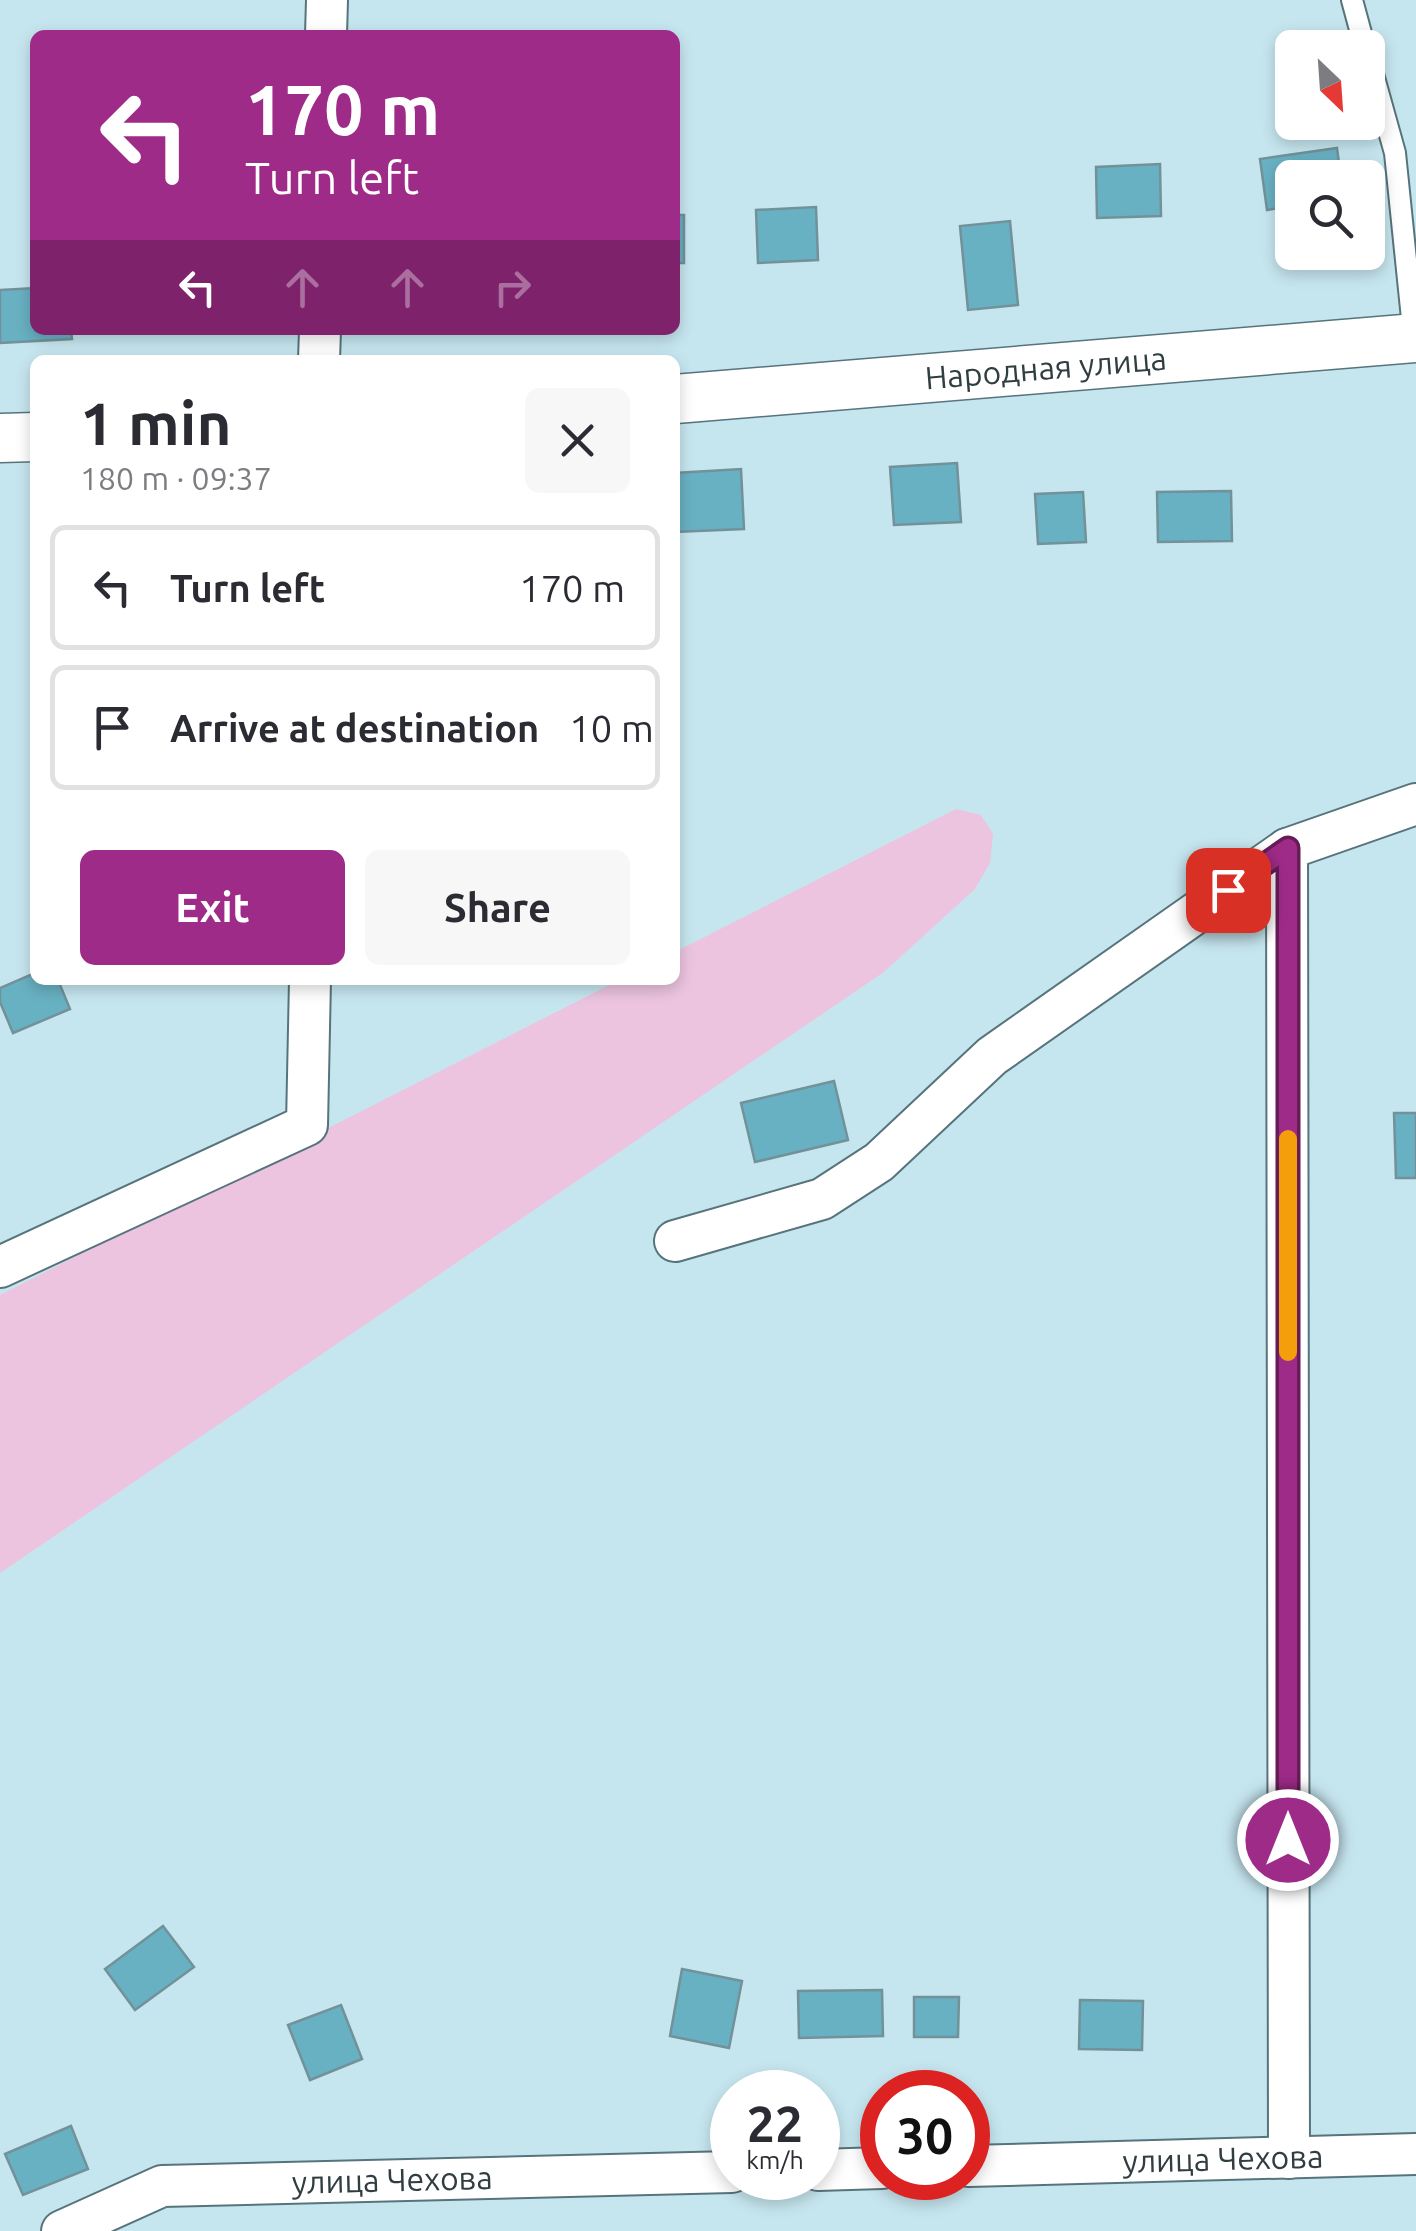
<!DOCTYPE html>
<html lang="en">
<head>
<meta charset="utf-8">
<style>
  :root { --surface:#fff; --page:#f7f7f7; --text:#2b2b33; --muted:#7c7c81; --line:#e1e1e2; --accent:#9e2b88 }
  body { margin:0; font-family:Ubuntu,sans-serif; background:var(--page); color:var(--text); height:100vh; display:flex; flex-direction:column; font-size:38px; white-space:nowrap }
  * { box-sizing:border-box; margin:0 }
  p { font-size:32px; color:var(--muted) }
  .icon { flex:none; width:55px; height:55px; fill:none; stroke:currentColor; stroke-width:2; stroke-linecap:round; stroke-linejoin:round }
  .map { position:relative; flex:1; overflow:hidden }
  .details { position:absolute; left:30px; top:355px; width:650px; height:630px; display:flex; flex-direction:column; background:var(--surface); border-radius:15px; box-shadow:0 5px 15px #0003 }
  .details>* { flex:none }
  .banner { position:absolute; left:30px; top:30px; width:650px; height:305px; border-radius:15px; box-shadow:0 5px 15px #0003; background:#9e2b88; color:#fff; overflow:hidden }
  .needle { width:65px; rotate:155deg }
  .tools { position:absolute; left:1275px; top:30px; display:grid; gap:20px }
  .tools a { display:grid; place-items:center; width:110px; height:110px; border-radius:15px; background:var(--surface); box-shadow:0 5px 15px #0003; font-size:50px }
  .speed { position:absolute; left:710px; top:2070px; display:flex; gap:20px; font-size:50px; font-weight:700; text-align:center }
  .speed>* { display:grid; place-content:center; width:130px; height:130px; border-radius:50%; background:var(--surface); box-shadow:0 5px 15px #0003; line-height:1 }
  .speed small { font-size:25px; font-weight:400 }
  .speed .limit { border:15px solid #d22; background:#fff; color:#111 }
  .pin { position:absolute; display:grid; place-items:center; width:85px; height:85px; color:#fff; margin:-42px; border-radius:20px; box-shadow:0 5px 15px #0006 }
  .me { position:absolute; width:110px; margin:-55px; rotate:0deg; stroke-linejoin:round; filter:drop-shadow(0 0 8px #0008) }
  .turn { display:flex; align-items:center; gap:35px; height:210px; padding:0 50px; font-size:45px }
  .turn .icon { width:130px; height:130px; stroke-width:2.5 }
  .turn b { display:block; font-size:70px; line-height:85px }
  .lanes { display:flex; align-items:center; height:95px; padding:0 50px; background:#0003; justify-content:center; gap:50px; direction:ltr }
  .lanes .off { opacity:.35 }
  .round { display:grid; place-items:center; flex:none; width:105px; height:105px; border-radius:15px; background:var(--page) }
  .headline { display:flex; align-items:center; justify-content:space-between; height:170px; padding:0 50px }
  h1 { font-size:60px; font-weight:700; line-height:75px }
  .button { display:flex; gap:20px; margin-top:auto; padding:20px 50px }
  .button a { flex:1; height:115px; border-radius:15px; background:var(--accent); color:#fff; font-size:40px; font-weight:700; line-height:115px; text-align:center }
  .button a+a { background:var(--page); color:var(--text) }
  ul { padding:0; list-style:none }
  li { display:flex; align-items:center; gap:30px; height:125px; margin:0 20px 15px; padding:0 30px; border:5px solid var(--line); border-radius:15px }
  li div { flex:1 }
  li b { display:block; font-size:38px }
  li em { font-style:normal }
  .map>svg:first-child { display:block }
</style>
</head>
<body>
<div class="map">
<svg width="1416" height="2231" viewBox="0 0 1416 2231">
  <rect width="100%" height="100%" fill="#c6e6ef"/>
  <polygon fill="#ecc4e0" points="956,809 981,815 993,834 990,863 975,889 884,972 0,1573 0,1295 619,980 675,980 675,952"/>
  <g fill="#68b1c3" stroke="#739199" stroke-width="2.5">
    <polygon points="1337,148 1341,178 1292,178 1292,206 1267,210 1260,159"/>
    <polygon points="1160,164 1161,216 1097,218 1096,167"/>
    <polygon points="816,207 818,260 758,263 756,210"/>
    <rect x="675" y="215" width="9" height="48"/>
    <polygon points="1010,221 1018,305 968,310 960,226"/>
    <polygon points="35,288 35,330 71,330 72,339 0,343 0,290"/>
    <polygon points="957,463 961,522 894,525 890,467"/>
    <polygon points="741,469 744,529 675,532 675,473"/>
    <polygon points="1231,491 1232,541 1158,542 1157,492"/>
    <polygon points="1083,492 1086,542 1038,544 1035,494"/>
    <polygon points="35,973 35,980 58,980 70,1009 13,1033 0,1002 0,988"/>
    <polygon points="834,1081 848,1140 755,1162 741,1103"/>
    <polygon points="1394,1113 1416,1113 1416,1178 1396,1178"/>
    <polygon points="163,1926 194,1967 135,2010 105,1969"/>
    <polygon points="682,1969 742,1981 729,2048 670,2036"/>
    <polygon points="882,1990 883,2036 799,2038 798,1991"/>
    <polygon points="914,1997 959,1997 958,2037 914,2037"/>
    <polygon points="1080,2000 1143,2001 1142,2050 1079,2049"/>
    <polygon points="341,2005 362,2059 310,2080 288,2025"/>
    <polygon points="71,2126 88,2169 23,2195 5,2154"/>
  </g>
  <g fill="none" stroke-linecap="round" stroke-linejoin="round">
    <defs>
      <g id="service">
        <polyline points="1352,0 1365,48"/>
        <polyline points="1368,56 1395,153 1414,338"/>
      </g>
      <g id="minor">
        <polyline points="326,35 327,0"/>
        <polyline points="319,360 320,330"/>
        <polyline points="675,1241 822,1199 879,1162 992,1056 1287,849"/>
        <polyline points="0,1267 307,1125 310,980"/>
        <polyline points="1289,2158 1287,849 1416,804"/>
        <path id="s1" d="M968,2166L1416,2154"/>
        <polyline points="818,2170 882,2168"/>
        <path id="s2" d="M62,2231L162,2186L732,2172"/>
      </g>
      <g id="tertiary">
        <path id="s3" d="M675,399L1416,338"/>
        <polyline points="0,438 35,437"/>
      </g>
    </defs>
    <use href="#service" stroke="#57747c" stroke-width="24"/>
    <use href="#minor" stroke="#57747c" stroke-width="44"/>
    <use href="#tertiary" stroke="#57747c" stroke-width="51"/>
    <use href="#service" stroke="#fff" stroke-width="20"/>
    <use href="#minor" stroke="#fff" stroke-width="40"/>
    <use href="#tertiary" stroke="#fff" stroke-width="48"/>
  </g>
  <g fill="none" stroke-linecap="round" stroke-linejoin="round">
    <defs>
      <polyline id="route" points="1228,890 1288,848 1288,1840"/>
    </defs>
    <use href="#route" stroke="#671c58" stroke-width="25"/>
    <use href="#route" stroke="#9e2b88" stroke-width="18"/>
    <polyline stroke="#f59e0b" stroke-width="18" points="1288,1139 1288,1352"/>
  </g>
  <g text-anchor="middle" stroke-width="8" stroke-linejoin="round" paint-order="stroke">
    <g font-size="32" fill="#313e41" stroke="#c6e6ef">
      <text dy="11" stroke="none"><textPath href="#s3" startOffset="372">Народная улица</textPath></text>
      <text dy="11" stroke="none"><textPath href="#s1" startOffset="255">улица Чехова</textPath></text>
      <text dy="11" stroke="none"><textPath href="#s2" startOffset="340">улица Чехова</textPath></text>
    </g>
  </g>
</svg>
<div class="tools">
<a><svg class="needle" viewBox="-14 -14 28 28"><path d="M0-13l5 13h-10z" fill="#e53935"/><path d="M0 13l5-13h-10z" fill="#7c7c81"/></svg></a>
<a><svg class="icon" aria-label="search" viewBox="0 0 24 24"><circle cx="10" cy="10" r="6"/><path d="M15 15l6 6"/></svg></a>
</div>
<div class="speed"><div>22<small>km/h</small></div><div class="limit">30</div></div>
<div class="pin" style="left:1228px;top:890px;background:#d93025"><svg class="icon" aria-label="arrive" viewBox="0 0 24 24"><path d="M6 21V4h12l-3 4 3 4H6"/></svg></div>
<svg class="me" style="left:1288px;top:1840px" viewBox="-20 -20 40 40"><circle r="17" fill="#9e2b88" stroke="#fff" stroke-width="3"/><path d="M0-11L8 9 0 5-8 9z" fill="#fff"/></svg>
<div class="banner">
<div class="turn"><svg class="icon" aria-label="left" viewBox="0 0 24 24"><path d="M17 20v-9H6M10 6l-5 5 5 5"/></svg><div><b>170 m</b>Turn left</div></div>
<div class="lanes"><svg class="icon" aria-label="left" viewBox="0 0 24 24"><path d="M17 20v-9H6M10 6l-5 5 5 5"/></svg><svg class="icon off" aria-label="ahead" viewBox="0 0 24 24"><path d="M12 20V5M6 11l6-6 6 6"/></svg><svg class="icon off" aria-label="ahead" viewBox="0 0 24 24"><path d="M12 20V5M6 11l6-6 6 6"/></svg><svg class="icon off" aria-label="right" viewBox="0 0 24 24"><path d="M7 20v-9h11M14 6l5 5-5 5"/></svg></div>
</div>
<section class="details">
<div class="headline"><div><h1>1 min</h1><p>180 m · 09:37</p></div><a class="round"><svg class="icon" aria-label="close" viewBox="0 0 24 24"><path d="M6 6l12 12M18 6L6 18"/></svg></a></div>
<ul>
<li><svg class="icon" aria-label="left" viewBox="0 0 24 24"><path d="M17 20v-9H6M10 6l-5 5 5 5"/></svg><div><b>Turn left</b></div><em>170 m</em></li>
<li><svg class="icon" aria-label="arrive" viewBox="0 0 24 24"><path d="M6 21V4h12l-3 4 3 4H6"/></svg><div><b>Arrive at destination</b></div><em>10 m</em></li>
</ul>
<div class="button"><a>Exit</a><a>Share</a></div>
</section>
</div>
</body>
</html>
